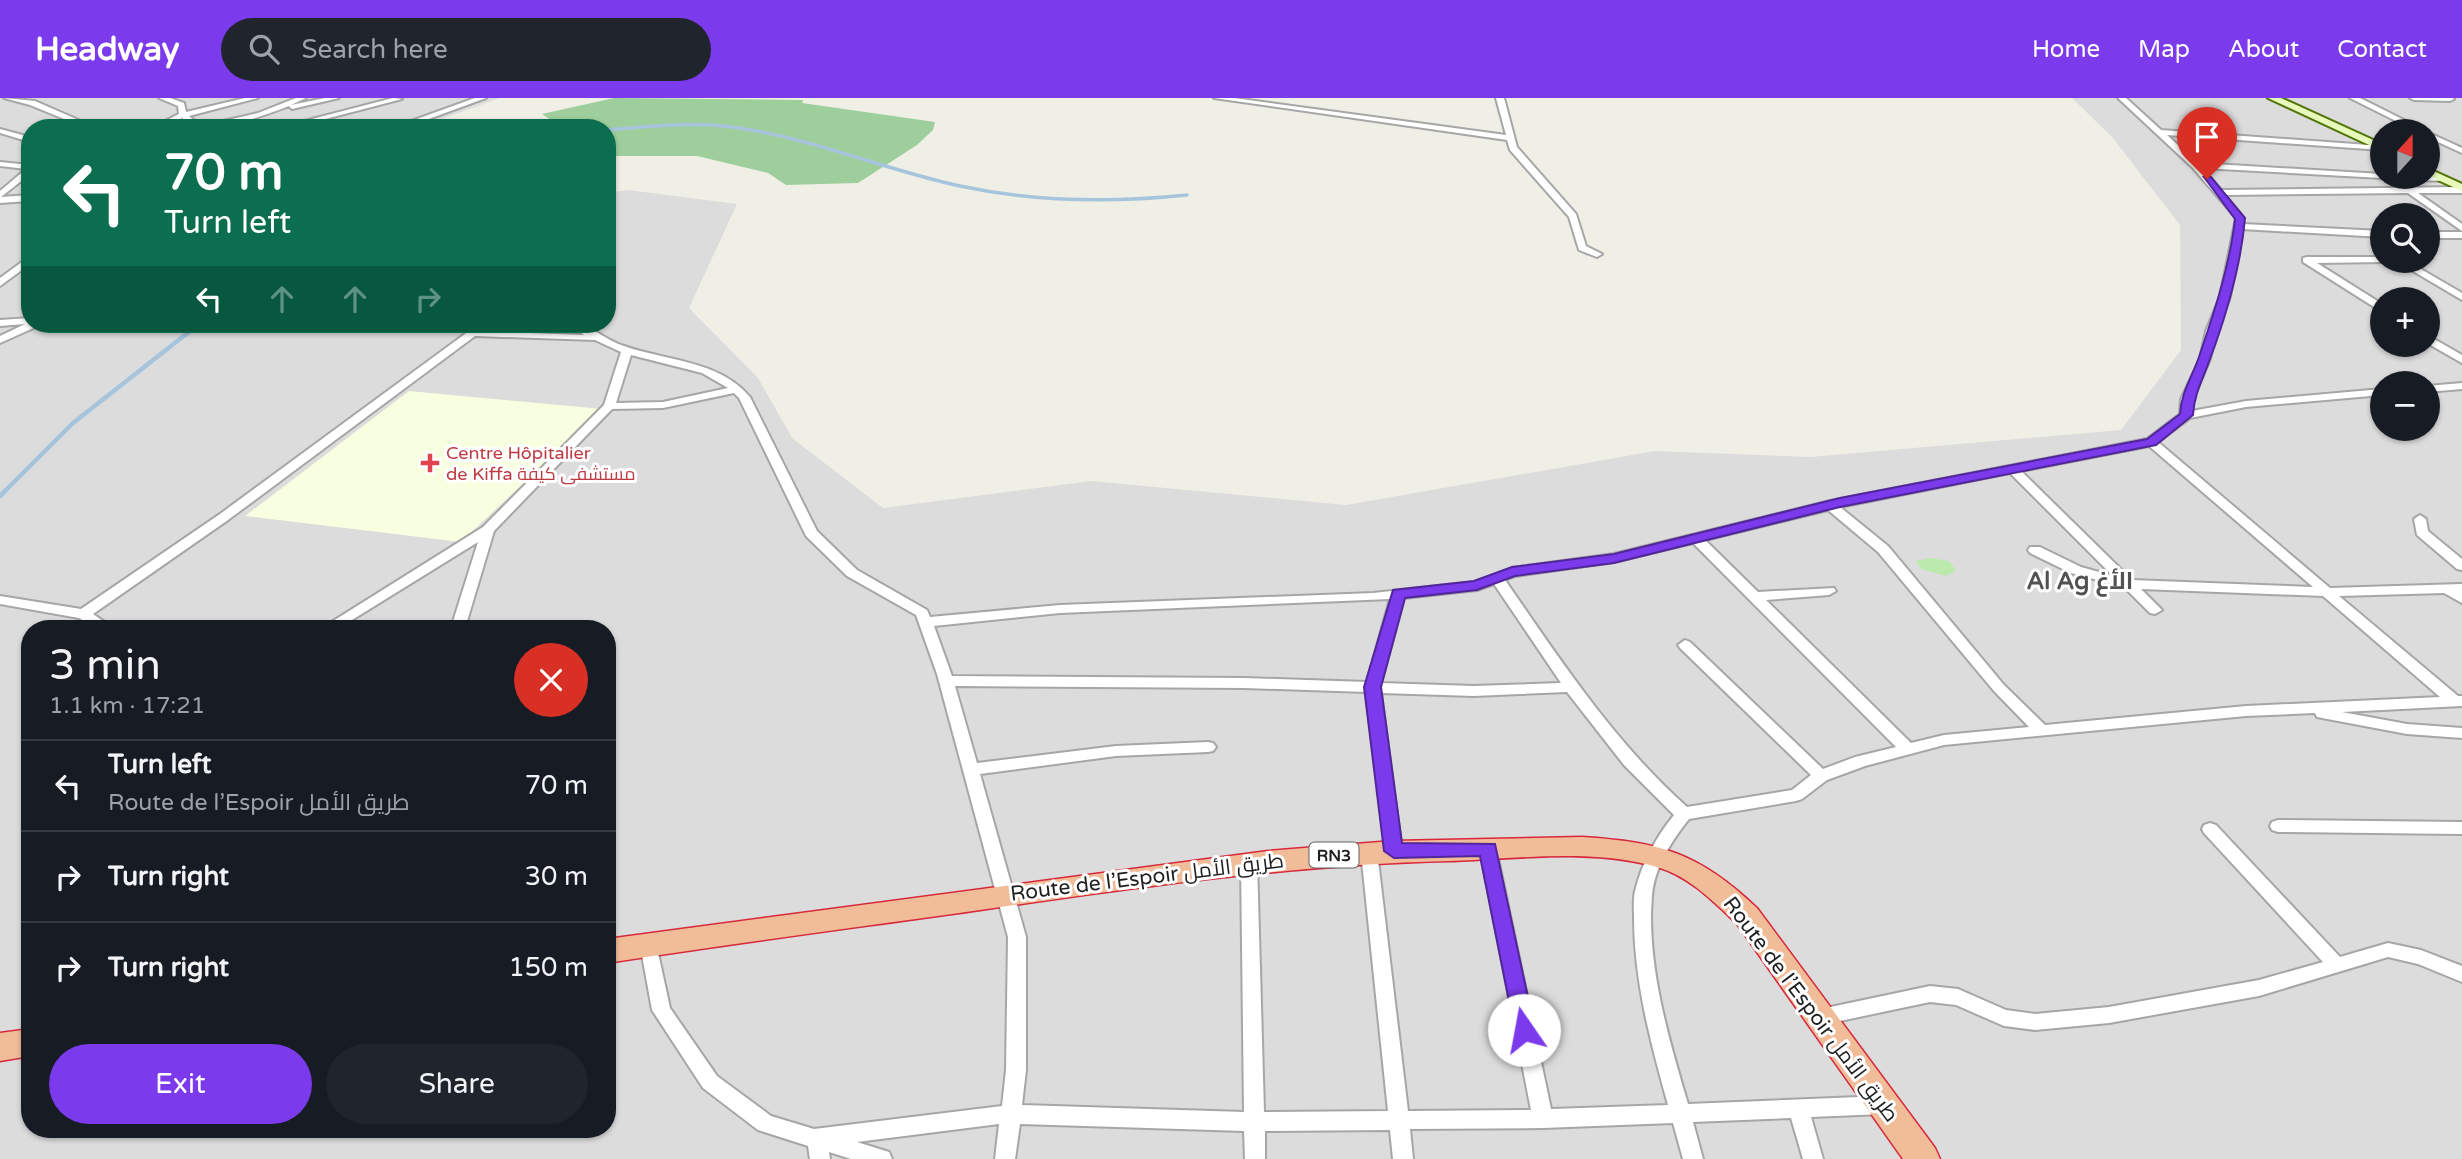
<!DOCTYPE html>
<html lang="en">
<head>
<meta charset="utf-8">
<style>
  :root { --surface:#171b24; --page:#20242c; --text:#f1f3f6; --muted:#9ea1a6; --line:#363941; --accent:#7c3aed }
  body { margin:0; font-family:"Varela Round",Cairo,sans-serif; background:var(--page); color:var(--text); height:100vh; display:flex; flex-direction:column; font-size:26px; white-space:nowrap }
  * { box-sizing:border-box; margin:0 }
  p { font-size:23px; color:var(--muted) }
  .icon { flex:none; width:38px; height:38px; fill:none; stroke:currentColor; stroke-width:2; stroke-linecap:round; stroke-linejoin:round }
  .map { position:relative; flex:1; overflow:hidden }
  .drawer { position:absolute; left:21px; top:522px; width:595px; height:518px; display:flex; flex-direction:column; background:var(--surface); border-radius:28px; box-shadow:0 2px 5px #0004 }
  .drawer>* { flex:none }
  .hud { position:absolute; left:21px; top:21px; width:595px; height:214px; border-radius:28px; box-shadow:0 2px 5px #0004; background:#0b6e4f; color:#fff; overflow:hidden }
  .needle { width:46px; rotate:21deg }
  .buttons { position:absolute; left:2370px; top:21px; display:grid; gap:14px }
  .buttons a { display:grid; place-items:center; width:70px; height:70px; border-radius:50%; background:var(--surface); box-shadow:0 2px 5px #0004; font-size:35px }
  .pin { position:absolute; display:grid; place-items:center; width:60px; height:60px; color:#fff; margin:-72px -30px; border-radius:50% 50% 50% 0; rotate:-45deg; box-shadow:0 0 7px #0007 }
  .pin .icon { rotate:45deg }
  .me { position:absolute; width:77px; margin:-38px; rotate:348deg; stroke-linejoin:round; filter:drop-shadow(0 0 5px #0008) }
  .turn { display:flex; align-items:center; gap:24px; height:147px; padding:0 28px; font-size:32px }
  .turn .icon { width:91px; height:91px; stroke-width:2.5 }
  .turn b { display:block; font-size:49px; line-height:60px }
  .lanes { display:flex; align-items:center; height:66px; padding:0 28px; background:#0003; justify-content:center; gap:35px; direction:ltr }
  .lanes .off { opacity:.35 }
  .round { display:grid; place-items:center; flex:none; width:74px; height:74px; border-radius:37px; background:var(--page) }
  .headline { display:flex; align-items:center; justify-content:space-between; height:119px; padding:0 28px }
  h1 { font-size:42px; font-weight:600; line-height:52px }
  .button { display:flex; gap:14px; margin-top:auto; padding:14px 28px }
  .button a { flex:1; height:80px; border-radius:42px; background:var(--accent); color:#fff; font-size:28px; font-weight:600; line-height:80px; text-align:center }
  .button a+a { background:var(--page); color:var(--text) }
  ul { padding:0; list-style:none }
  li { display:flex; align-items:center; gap:21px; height:91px; padding:0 28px; border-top:2px solid var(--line) }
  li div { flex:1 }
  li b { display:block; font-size:26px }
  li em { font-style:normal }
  header { display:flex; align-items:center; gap:42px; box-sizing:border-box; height:98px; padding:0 35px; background:var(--accent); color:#fff }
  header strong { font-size:33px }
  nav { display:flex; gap:38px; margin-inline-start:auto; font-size:24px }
  .search { width:490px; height:63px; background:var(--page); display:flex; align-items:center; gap:18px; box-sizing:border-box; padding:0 24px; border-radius:38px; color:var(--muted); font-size:26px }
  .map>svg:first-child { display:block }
</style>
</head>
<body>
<header>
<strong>Headway</strong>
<div class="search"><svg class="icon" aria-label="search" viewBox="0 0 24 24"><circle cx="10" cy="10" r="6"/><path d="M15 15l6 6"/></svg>Search here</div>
<nav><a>Home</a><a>Map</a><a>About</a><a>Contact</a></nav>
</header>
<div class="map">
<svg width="2462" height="1061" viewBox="0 0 2462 1061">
  <rect width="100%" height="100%" fill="#f0efe6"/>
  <path fill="#dddcdc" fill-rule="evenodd" d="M0,0H500L441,21L428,30H30V226H607V95L628,92L737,106L689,210L758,280L792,340L883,410L1091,383L1346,407L1655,353L1810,359L2121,332L2181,252L2180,127L2112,39L2072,0H2462V1061H0ZM2382,33H2427V79H2382ZM2382,117H2427V163H2382ZM2382,201H2427V247H2382ZM2382,285H2427V331H2382ZM30,530H607V1031H30Z"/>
  <polygon fill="#f8ffe0" points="409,293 602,311 461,444 245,418"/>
  <polygon fill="#bce9ac" points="1930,460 1949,463 1956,473 1946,478 1921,471 1916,463"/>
  <polygon fill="#9ece9b" points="614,0 803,2 802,5 935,24 933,32 917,47 858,85 786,87 768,75 697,58 607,58 607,30 563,30 542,16"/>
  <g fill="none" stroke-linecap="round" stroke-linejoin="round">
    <path stroke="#a7c4dd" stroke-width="3.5" d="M607,32C651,28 695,23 739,30C815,41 885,72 960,88C1035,104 1111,105 1187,97"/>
    <polyline stroke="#a7c4dd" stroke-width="4.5" points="3,395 73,325 199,226"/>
    <polyline stroke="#a7c4dd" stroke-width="5" points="0,398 4,394"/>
    <defs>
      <g id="minor">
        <polygon points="4,0 35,3 97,30 86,30 30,7"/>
        <path d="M159,0H170L184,5L186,14L245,0H258L189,18L201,28L258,15L296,0H306L291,7L325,0H339L292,11L289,8C268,16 218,35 196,30C191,29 186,23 182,20L162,30H151L179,16L178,8Z"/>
        <polygon points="393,0 402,1 291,30 285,28"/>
        <polygon points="475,0 486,0 404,30 392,30"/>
        <polygon points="1214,0 1234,0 1506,37 1496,0 1504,0 1517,49 1576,116 1586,148 1602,156 1597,159 1579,152 1569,119 1510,52 1507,42"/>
        <path d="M2118,0H2126L2161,32L2382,48V52L2167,37L2197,65L2382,76V79H2386L2382,80L2202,70L2221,92L2462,89V95H2418L2462,126V133L2408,95L2225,97L2244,120L2243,126L2382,133V139L2242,131L2230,199L2216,233L2210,261L2193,301L2192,313L2246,303L2382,291V297L2246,309L2190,320L2158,344L2330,490L2462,486V505L2444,495L2339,498L2458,598H2462V608L2342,614L2407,626L2462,630V640L2407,636L2322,620L2317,619L2315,615L2246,618L1944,647L1865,668L1827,682L1802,701L1796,703L1689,721C1672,742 1654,770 1652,798C1646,866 1669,942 1688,1006L1884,998L1891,1001L1894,1007L1891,1013L1884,1016L1811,1019L1823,1061H1803L1791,1020L1693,1024L1703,1061H1683L1673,1025L1543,1030L1410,1031L1413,1061H1393L1390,1032L1265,1033V1061H1245L1244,1033L1020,1026L1015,1061H995L999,1026L857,1044L889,1054L892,1061H851L829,1054L830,1061H810L808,1048L758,1032L703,990L652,912L640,846L643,841L649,839L655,841L670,910L717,978L771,1018L814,1031L1002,1008L1006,972L1008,839L937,576L916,517L847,478L806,438L739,300L734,295L663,310L612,311L494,433L465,530H451L478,444L339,530H322L483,429L604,307L621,254L595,242L475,238L228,422L93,516L113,530H96L79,520L0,506V498L81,511L220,416L469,233L584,237L570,226C589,225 605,242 624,248C666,263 719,262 750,299L817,433L857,472L927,512L930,519L1060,507L1373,495L1475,484L1512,470L1614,456L1830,403L2147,341L2180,316L2181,301L2200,261L2206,233L2220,199L2236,120L2192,69ZM631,257L702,275L728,290L663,304L616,305ZM2149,348L2313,489L2132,482L2021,373ZM2010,375L2113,478L2081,469L2040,449H2030L2028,452L2030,455L2071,475L2124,489L2150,515L2155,516L2162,512L2141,491L2323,498L2440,599L2246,608L2045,627L2004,587L1888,448L1840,409ZM1828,412L1878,454L1994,593L2029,629L1944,637L1911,645L1766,502L1829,497L1836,493L1834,490L1758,494L1705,442ZM1693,445L1896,649L1855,659L1823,671L1690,544L1685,542L1678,547L1680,550L1811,677L1792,692L1687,709C1613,643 1561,563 1505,482L1515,478L1614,464ZM1494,486L1561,585L1474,588L1381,585L1404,500L1477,492ZM1390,501L1367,584L1244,580L952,578L934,528L1060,515ZM955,588L1244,590L1366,594L1386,753L1388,757L1394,759L1400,757L1402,753L1381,595L1474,598L1567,594L1624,667L1674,717C1656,739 1642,765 1635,793C1633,802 1634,812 1634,820C1634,883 1651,946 1668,1007L1551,1011L1496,751L1494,747L1488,745L1482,747L1480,751L1531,1012L1408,1013L1377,754L1375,749L1369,748L1363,749L1361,754L1388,1013L1264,1014L1257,763L1255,758L1249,757L1243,758L1241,763L1244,1014L1022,1007L1026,972V839L980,676L1116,658L1208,654L1213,653L1216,649L1213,645L1208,644L1116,648L977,665Z"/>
        <polygon points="2350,0 2360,0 2426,33 2416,33"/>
        <polygon points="2410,0 2453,0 2454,1 2450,3 2414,2"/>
        <polygon points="0,31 30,39 30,44 0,35"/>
        <polygon points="2427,34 2462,50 2462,55 2427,39"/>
        <polygon points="0,64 30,67 30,76 1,99 30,97 30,103 0,105 0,93 26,71 0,68"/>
        <polygon points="2427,78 2444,79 2448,81 2444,83 2392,81 2388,79"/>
        <rect x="2427" y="134" width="35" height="6"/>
        <polygon points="30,158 30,166 0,188 0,180"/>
        <polygon points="2307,159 2382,159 2382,163 2385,164 2317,165 2382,206 2382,214 2303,164 2303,160"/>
        <polygon points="2396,163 2407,163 2462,195 2462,202"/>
        <polygon points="30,220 30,226 39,226 38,228 0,245 0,238 25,226 0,228 0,222"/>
        <polygon points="2427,237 2462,257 2462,265 2427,245"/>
        <polygon points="2462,285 2462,291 2427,294 2427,288"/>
        <polygon points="2420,417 2426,421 2428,433 2462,461 2462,472 2457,471 2417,437 2414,421"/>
        <polygon points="2278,722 2462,724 2462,736 2278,734 2272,732 2270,728 2272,724"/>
        <polygon points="2210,725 2216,727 2340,859 2388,845 2421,852 2462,868 2462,884 2418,866 2388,859 2259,898 2109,925 2035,932 2004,928 1956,907 1930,904 1821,927 1814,925 1812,919 1814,913 1821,911 1930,888 1958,891 2006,912 2035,916 2109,909 2259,882 2323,864 2204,735 2202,731 2204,727"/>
      </g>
      <g id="secondary">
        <polygon points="2268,0 2281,0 2382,46 2382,53"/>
        <polygon points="2427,70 2462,86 2462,93 2427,77"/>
      </g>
      <g id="trunk">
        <path d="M1582,739C1661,744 1699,755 1757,810L1935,1050L1940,1061H1903L1737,826C1714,804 1689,778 1657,769C1592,750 1516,761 1449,763C1282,767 1118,792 952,816C837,832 722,847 607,865V841L1268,753L1393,743Z"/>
        <polygon points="30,931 30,958 0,963 0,935"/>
      </g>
    </defs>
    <use href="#minor" stroke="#a6a6a6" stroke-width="4"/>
    <use href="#secondary" stroke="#517607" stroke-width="4"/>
    <use href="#trunk" stroke="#d8283c" stroke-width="3"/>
    <use href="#minor" fill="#fff" fill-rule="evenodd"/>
    <use href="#secondary" fill="#e7f9bb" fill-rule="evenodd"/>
    <use href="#trunk" fill="#f0bd98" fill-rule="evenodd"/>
  </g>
  <path fill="#7c3aed" stroke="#51269a" stroke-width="2" d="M2204,79H2211L2245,120C2241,167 2226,218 2210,261C2203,281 2194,296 2193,317L2156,347L1840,409L1614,465L1515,478L1477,492L1405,500L1381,589L1402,745L1495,746L1535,932L1531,938L1524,941L1516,938L1480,758L1394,760L1384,753L1364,589L1393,492L1474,483L1512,469L1614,456L1840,400L2147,341L2180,316C2181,295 2192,279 2199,259C2214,215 2230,167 2235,121Z"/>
  <path fill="#e0444e" stroke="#fff" stroke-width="2.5" d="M426.5 354.5h7v7h7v7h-7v7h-7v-7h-7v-7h7z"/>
  <g text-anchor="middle" stroke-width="6" stroke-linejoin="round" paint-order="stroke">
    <rect fill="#fff" stroke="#626262" stroke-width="2" x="1309.5" y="744.5" width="49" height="25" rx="5"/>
    <g font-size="16" font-weight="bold" fill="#1f1f1f">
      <text x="1334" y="763">RN3</text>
    </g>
    <g font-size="18" fill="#be3a42" stroke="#fff" text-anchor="start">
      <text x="446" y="361">Centre Hôpitalier<tspan x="446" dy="21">de Kiffa مستشفى كيفة</tspan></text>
    </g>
    <g font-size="21" fill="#1f1f1f" stroke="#fff">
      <text transform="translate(1147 779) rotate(-7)" y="7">Route de l’Espoir طريق الأمل</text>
      <text transform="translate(1811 911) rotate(53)" y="7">Route de l’Espoir طريق الأمل</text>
    </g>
    <g font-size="24" font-weight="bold" fill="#525252" stroke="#fff">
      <text x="2080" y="491">Al Ag الأغ</text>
    </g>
  </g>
</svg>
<div class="buttons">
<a><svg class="needle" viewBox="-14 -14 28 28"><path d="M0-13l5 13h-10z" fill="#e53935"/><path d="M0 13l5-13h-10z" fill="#9ea1a6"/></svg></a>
<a><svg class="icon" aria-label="search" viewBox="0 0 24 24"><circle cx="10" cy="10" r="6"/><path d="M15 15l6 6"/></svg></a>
<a>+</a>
<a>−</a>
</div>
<div class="pin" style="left:2207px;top:81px;background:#d93025"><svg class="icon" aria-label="arrive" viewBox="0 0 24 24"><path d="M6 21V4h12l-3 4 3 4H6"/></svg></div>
<svg class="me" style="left:1524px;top:932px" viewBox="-20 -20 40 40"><circle r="19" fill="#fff"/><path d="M0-13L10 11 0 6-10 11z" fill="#7c3aed"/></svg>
<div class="hud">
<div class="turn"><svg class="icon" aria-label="left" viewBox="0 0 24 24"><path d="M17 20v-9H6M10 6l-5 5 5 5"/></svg><div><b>70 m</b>Turn left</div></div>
<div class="lanes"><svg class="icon" aria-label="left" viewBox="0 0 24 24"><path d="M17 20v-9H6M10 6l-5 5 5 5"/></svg><svg class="icon off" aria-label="ahead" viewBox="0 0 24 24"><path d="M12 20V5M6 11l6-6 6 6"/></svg><svg class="icon off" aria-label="ahead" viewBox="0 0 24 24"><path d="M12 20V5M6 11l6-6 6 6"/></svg><svg class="icon off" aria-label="right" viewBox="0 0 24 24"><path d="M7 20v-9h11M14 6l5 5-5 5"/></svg></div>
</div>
<section class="drawer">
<div class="headline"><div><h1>3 min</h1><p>1.1 km · 17:21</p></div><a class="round" style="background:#d93025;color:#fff"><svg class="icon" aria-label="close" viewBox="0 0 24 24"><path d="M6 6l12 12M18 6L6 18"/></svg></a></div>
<ul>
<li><svg class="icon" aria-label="left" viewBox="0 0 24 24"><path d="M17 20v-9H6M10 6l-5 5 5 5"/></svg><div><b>Turn left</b><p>Route de l’Espoir طريق الأمل</p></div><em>70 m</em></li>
<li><svg class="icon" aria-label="right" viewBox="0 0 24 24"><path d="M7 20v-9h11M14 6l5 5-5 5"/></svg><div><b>Turn right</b></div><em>30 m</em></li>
<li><svg class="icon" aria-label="right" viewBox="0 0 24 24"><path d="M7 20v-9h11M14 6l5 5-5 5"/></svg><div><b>Turn right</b></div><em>150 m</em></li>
</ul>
<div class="button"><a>Exit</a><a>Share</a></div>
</section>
</div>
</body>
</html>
